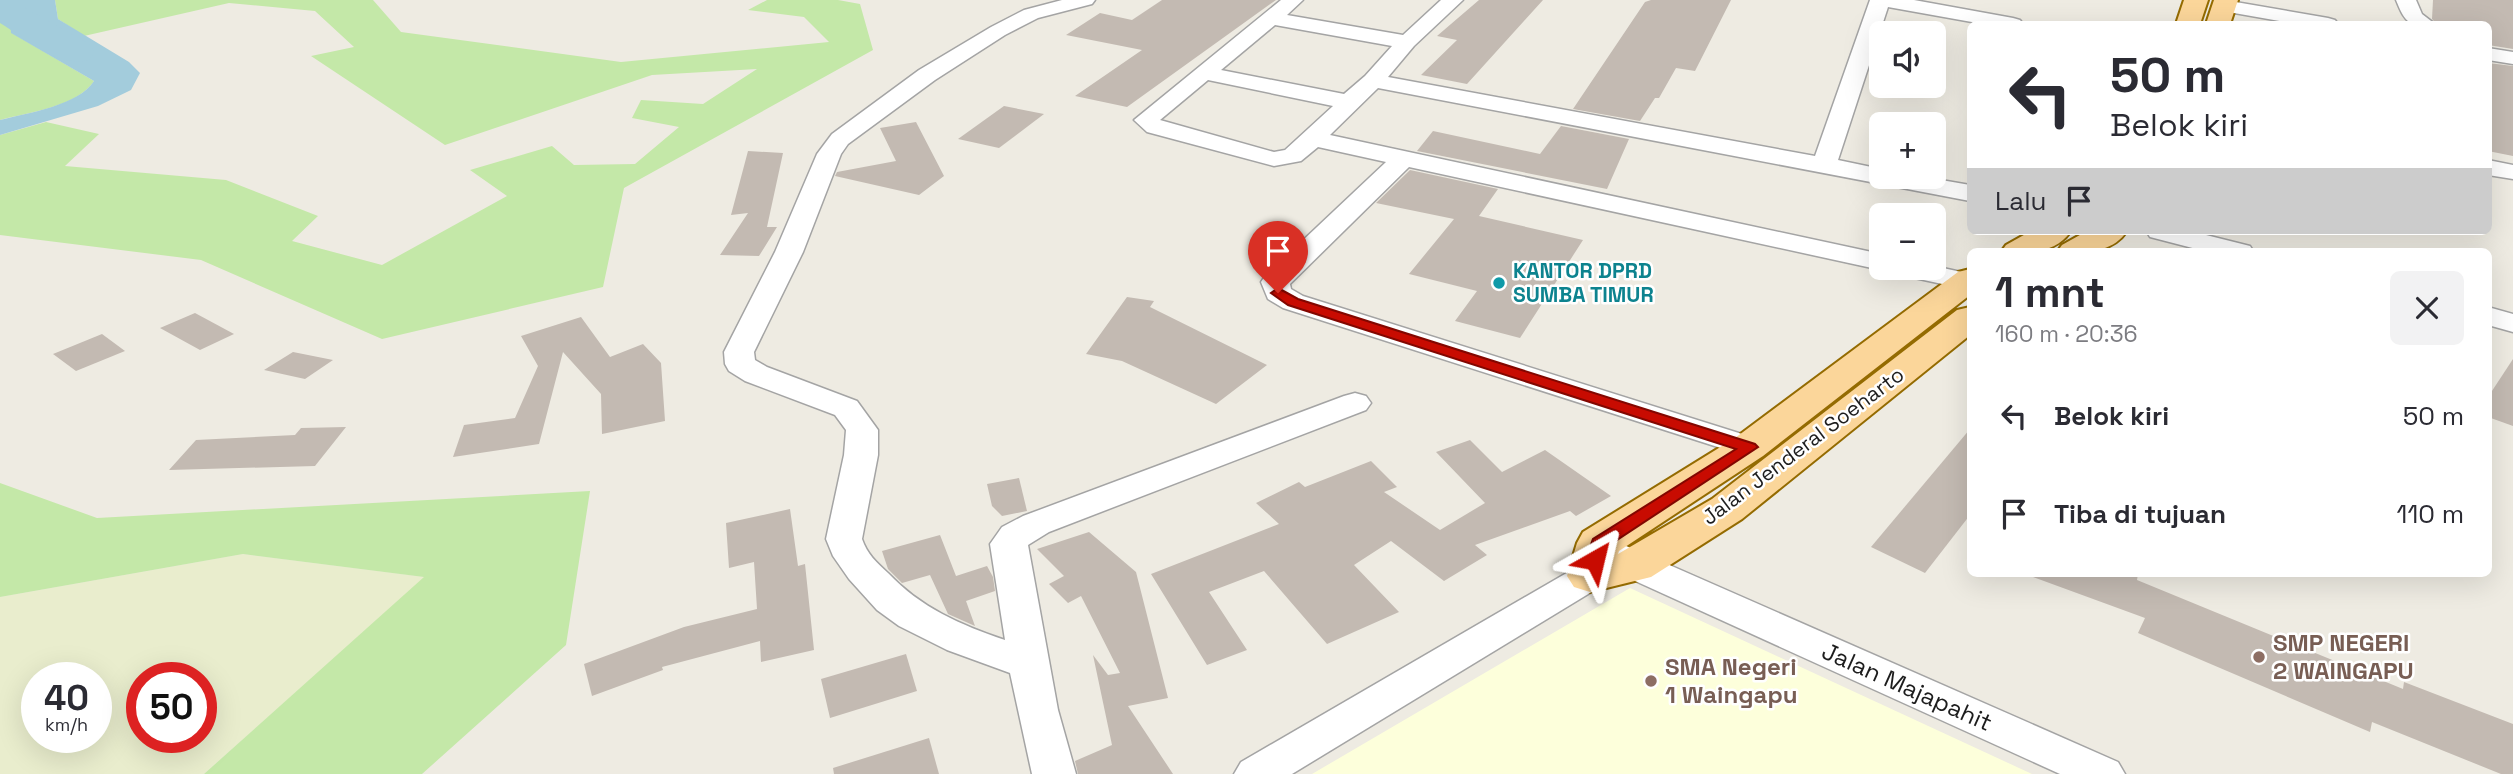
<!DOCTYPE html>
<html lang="id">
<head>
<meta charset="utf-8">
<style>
  :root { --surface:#fff; --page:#f2f2f3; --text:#2b2b33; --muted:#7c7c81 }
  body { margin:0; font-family:"Space Grotesk",sans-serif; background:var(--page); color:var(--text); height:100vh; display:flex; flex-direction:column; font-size:26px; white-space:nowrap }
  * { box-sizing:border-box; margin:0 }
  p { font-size:23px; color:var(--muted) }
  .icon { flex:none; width:38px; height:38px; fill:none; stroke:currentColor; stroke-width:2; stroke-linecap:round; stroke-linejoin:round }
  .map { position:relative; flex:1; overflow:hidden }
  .side { position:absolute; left:1967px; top:248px; width:525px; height:329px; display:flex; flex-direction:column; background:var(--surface); border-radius:10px; box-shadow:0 7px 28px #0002 }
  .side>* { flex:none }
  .banner { position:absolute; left:1967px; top:21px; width:525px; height:214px; border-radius:10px; box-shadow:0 7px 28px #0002; background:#fff; color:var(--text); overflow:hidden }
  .controls { position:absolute; left:1869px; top:21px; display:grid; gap:14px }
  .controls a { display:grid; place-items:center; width:77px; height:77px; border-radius:10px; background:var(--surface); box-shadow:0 7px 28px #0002; font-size:35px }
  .speed { position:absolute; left:21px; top:662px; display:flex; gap:14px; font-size:35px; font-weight:700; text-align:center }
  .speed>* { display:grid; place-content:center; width:91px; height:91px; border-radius:50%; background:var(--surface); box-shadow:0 7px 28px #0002; line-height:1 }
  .speed small { font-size:18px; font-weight:400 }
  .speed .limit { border:10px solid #d22; background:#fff; color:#111 }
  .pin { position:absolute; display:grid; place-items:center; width:60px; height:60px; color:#fff; margin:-72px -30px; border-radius:50% 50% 50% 0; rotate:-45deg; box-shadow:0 0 7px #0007 }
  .pin .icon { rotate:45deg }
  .me { position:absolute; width:77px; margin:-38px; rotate:37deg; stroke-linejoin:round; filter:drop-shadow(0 0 5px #0008) }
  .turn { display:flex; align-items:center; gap:24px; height:147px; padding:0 28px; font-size:32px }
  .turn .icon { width:91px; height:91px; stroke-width:2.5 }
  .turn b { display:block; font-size:49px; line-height:60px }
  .then { display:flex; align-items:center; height:66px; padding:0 28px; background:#0003; gap:14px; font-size:26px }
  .round { display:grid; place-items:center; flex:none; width:74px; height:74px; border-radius:10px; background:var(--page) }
  .head { display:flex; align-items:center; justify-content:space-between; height:119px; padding:0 28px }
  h1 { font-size:42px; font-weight:800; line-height:52px }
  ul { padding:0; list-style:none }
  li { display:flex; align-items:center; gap:21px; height:98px; padding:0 28px }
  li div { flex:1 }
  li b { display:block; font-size:26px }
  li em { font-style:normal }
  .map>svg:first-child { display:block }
</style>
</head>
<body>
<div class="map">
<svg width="2513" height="774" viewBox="0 0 2513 774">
  <rect width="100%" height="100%" fill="#eeebe2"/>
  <polygon fill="#fdffdb" points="1630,588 2032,774 1312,774"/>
  <path fill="#e9edcd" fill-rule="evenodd" d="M243,554L425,577L204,774H0V597ZM37,677H96V737H37ZM142,677H201V737H142Z"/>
  <g fill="#c4e8a8">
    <path d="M0,0H9L12,33L94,81C77,107 29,112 0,120Z"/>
    <polygon points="55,0 373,0 401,32 621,62 829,42 804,17 748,10 767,0 838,0 860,4 873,50 624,188 603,287 382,339 201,260 0,235 0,135 46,122 99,134 65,166 226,180 318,216 292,241 382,265 507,196 470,170 552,146 574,165 635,164 679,127 632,118 641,100 703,104 757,69 652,75 445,145 311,56 354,47 315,11 229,3 84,36 58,19"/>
    <polygon points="0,483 97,518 590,491 566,645 422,774 204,774 424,577 243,554 0,597"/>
  </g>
  <path fill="#a3ccdc" d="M9,0H55L58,19L129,62L140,73L131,90L98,106L0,135V120C28,113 79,105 94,81L11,33Z"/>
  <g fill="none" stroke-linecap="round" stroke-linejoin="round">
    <path fill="#a3ccdc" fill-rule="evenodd" d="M0,0H21L20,5L89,44L95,52L89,60C56,68 27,39 0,23Z"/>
  </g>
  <g fill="#c3bab2">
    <polygon points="1162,0 1276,0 1127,107 1075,96 1142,50 1066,35 1100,13 1132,20"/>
    <polygon points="1479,0 1543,0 1467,84 1421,75 1457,40 1437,36"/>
    <polygon points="1651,0 1731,0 1695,71 1676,68 1659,98 1655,98 1640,121 1573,109 1645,2"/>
    <polygon points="2433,0 2513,0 2513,49 2488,45 2488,24 2437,24 2432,19"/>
    <polygon points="2488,63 2513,66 2513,156 2488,151"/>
    <polygon points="1004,106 1044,114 999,148 958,139"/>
    <polygon points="916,122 944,176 919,195 835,176 837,172 896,161 880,128"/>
    <polygon points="1561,126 1629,139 1607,189 1417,151 1433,131 1540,154"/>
    <polygon points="748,151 783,153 767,227 777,227 759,256 720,255 748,213 731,215"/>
    <polygon points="1410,170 1498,189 1479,216 1583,240 1520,338 1455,321 1477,291 1409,274 1454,219 1376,203"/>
    <polygon points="1127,297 1154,301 1150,307 1267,365 1216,404 1122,361 1086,354"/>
    <polygon points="195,313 234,334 200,350 160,328"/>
    <polygon points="581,317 610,357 643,344 661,363 665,421 602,434 601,394 563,352 539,444 453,457 464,425 515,418 538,366 521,336"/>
    <polygon points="102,334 125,351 76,371 53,354"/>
    <polygon points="293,352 333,360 305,379 264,370"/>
    <polygon points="2513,359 2513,426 2488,417 2488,397"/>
    <polygon points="346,427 315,466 169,470 196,440 295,435 301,428"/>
    <polygon points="1970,429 1970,515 1925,573 1871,547"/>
    <polygon points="1470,440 1502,472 1545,450 1611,496 1576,516 1570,511 1475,545 1487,555 1444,581 1391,541 1354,565 1399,612 1327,644 1264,571 1209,592 1247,650 1207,665 1151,574 1279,524 1256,503 1299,482 1305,487 1371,461 1397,487 1384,492 1440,530 1485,503 1436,452"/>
    <polygon points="1019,478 1027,511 1002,516 992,506 987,484"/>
    <polygon points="790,509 798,566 805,564 814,650 761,662 760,641 662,667 663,670 592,696 584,664 684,627 757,609 754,562 729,568 726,523"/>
    <polygon points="1089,532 1136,572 1168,698 1128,706 1173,774 1078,774 1075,761 1112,745 1093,655 1108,675 1120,673 1081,596 1068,603 1049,584 1064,576 1037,549"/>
    <polygon points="940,535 956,576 987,566 993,577 995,591 966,601 975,626 948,614 930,575 902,583 888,569 882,551"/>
    <polygon points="2034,574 2138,574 2137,580 2403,689 2404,682 2513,724 2513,774 2501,774 2372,722 2370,732 2138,633 2145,618 2033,577"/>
    <polygon points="906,654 917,691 830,718 821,679"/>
    <polygon points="929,738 939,774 834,774 833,768"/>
  </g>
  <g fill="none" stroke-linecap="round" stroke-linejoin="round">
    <defs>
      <g id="minor">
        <path d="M1062,0H1095L1092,4L1038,18L1005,35L935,80L848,144L841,154L803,252L754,352L755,360L767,367L857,401L878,430V455L862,539C867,554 877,563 888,573C921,608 961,625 1005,640L990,544L1002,527L1023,516L1344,396L1355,393L1366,396L1371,403L1366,410L1049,532L1028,545L1058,710L1076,774H1032L1010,673L947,650L899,626L877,610L849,579L833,556L826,539L844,455L846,430L835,415L745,381L729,371L725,364L724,352L775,252L817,154L832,134L919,70L991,27L1024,10Z"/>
        <path d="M1281,0H1303L1287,15L1403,35L1441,0H1463L1414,46L1388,77L1815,156L1870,0H1914L2013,18L2020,20L2023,24H1983L1888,7L1838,160L1881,169V177H1924L1970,185V201L1378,88L1330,135L1881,254V268H1891L1881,270L1409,167L1290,284L1291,289L1303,296L1761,440L1766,447L1761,454L1749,457L1283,308L1268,299L1261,282L1265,276L1386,162L1318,147L1301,161L1274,166L1147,132L1134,120ZM1275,25L1392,46L1365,76L1344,94L1221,70ZM1208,80L1333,106L1285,150L1274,152L1160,120Z"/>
        <polygon points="2224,0 2328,18 2335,20 2338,24 2296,24 2217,10 2214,6 2217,2"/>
        <path d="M2396,0H2416L2422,14L2435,24C2409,26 2406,25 2396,0Z"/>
        <polygon points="2488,48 2513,52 2513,64 2488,60"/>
        <polygon points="2488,160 2513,165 2513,179 2488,175"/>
        <polygon points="2146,231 2190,231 2250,246 2254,252 2208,252 2150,237"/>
        <polygon points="1934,266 1970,274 1970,290 1896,274 1892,268"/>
        <polygon points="2488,307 2513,314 2513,332 2488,325"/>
        <polygon points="1617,542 2118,762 2125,774 2060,774 1622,575 1604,564 1599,555 1604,546"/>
        <polygon points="1590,563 1603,567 1609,576 1603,585 1292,774 1234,774 1241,762 1577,567"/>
      </g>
      <g id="major">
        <polygon points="2184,0 2208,0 2200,24 2176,24"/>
        <polygon points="2214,0 2238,0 2230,24 2206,24"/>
        <path d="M2031,231H2071C2055,255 2027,252 2001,252L2006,245Z"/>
        <path d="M2087,231H2127C2111,255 2083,252 2057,252L2062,245Z"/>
        <polygon points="1970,269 1970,295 1763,456 1619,551 1618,554 1712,499 1957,310 1970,307 1970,335 1742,519 1651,577 1590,592 1574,587 1567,576 1577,543 1583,532 1735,438 1958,272"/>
      </g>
    </defs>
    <use href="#minor" stroke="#a4a4a4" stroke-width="3"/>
    <use href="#major" stroke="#946b01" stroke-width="4"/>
    <use href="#minor" fill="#fff" fill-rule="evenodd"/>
    <use href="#major" fill="#fbd69a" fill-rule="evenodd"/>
  </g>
  <polygon fill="#c80b01" stroke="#820701" stroke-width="2" points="1278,288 1298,299 1755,444 1758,447 1608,546 1601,564 1588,564 1585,560 1593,539 1736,449 1288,305 1271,293"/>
  <circle fill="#0f9aa8" stroke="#fff" stroke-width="2.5" cx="1499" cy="283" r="7"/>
  <g fill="#8d6e63" stroke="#fff" stroke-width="2.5">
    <circle cx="2259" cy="657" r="7"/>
    <circle cx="1651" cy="681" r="7"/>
  </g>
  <g text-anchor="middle" stroke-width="5" stroke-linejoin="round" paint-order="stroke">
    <g font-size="21" font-weight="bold" fill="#0d838f" stroke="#fff" text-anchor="start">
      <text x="1513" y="278">KANTOR DPRD<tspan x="1513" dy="24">SUMBA TIMUR</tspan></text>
    </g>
    <g font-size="21" fill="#1d1d1d" stroke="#fff">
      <text transform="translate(1803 446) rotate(-37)" y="7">Jalan Jenderal Soeharto</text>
    </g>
    <g font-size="24" font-weight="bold" fill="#785e54" stroke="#fff" text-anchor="start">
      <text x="2273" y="651">SMP NEGERI<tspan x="2273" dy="28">2 WAINGAPU</tspan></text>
      <text x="1665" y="675">SMA Negeri<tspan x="1665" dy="28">1 Waingapu</tspan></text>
    </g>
    <g font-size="24" fill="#1d1d1d" stroke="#fff">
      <text transform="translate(1907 687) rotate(24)" y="8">Jalan Majapahit</text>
    </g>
  </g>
</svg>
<div class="controls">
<a><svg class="icon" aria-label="sound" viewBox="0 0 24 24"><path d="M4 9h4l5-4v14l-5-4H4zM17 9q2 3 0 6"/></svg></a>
<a>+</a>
<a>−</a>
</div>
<div class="speed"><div>40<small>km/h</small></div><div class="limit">50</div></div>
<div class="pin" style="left:1278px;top:293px;background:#d93025"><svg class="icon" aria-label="arrive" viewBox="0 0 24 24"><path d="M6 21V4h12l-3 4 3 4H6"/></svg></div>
<svg class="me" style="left:1595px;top:560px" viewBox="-20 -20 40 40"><path d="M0-17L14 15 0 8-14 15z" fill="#c80b01" stroke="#fff" stroke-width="4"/></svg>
<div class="banner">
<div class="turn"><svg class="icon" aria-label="left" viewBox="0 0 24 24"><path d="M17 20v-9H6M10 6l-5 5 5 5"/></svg><div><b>50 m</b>Belok kiri</div></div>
<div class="then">Lalu<svg class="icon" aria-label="arrive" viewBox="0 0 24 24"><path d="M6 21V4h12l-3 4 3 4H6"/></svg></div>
</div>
<section class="side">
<div class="head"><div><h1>1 mnt</h1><p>160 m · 20:36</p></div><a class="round"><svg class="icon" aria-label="close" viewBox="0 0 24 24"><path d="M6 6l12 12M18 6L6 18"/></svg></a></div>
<ul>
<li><svg class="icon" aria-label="left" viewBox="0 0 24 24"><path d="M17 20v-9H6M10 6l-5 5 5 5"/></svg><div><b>Belok kiri</b></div><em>50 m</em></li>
<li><svg class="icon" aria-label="arrive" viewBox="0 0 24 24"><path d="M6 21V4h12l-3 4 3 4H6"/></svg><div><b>Tiba di tujuan</b></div><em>110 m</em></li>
</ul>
</section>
</div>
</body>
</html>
